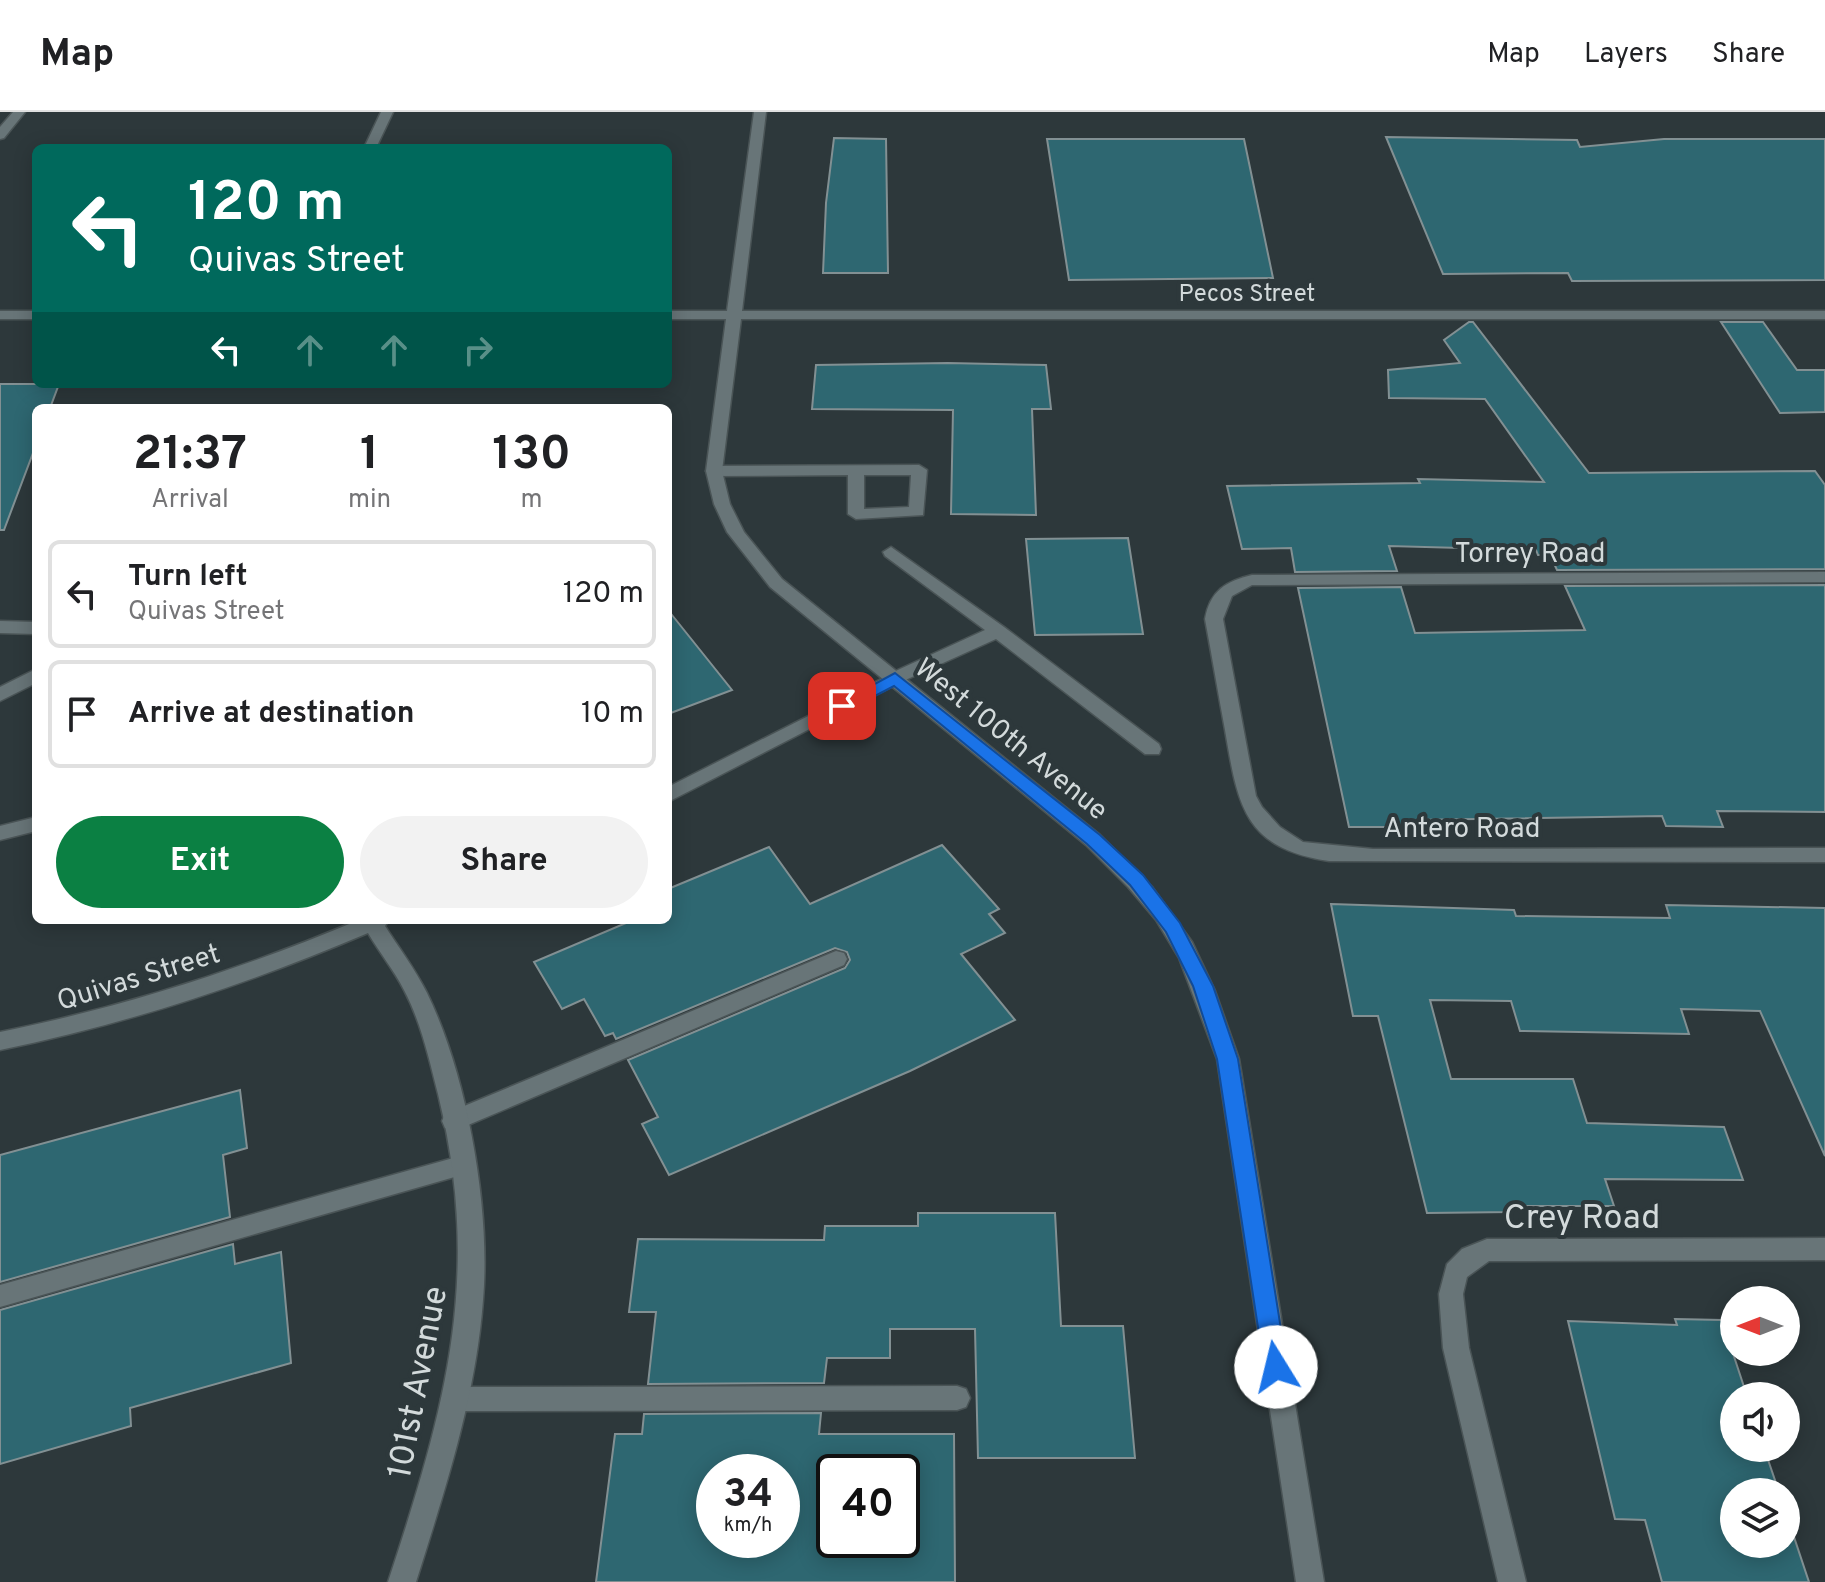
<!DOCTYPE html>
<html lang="en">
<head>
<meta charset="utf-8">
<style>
  :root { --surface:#fff; --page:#f2f2f2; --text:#202124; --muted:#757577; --line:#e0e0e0; --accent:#0b8043 }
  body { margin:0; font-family:Overpass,sans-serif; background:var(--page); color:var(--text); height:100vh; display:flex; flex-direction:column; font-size:30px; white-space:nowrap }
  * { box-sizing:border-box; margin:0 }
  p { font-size:26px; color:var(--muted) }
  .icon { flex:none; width:44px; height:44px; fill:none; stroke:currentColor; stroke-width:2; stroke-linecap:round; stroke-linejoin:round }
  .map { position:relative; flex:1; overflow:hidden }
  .drawer { position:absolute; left:32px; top:292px; width:640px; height:520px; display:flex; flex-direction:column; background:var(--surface); border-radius:12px; box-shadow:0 4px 20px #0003 }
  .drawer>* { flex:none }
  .banner { position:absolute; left:32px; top:32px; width:640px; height:244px; border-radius:12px; box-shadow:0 4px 20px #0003; background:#00695c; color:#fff; overflow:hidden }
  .needle { width:52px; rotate:270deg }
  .tools { position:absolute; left:1720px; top:1174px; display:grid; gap:16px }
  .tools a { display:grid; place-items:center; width:80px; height:80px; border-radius:50%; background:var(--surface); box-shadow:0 4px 20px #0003; font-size:40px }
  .speed { position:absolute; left:696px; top:1342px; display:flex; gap:16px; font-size:40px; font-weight:700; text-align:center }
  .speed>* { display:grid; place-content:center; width:104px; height:104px; border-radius:50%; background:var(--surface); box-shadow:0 4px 20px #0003; line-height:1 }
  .speed small { font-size:20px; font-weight:400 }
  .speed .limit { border:4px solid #111; border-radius:12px; background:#fff; color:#111 }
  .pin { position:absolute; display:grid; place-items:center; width:68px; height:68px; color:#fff; margin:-34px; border-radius:16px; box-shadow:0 4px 12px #0006 }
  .me { position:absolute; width:88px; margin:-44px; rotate:351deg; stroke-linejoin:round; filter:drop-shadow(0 0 6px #0008) }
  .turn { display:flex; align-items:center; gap:28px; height:168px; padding:0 24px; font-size:36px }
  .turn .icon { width:104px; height:104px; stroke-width:2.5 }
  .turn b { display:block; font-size:56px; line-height:68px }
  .lanes { display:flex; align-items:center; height:76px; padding:0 24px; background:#0003; justify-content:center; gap:40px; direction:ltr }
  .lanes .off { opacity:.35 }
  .eta { display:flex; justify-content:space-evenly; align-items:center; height:136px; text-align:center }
  .eta b { font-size:48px; font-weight:700; line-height:56px }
  .primary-button { display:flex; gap:16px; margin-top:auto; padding:16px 24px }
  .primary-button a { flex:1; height:92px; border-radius:48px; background:var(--accent); color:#fff; font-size:32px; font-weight:700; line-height:92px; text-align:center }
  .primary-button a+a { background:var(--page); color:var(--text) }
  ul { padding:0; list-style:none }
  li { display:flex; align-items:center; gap:24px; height:108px; margin:0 16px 12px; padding:0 8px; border:4px solid var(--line); border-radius:12px }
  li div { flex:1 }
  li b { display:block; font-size:30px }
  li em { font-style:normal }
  header { display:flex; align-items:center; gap:48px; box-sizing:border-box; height:112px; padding:0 40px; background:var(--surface); border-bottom:2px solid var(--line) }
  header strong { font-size:38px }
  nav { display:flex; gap:44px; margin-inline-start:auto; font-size:28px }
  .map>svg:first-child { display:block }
</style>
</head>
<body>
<header>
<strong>Map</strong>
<nav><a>Map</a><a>Layers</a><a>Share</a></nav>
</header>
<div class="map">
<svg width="1825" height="1470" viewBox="0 0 1825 1470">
  <rect width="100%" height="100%" fill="#2d383b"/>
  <g fill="#2e6771" stroke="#829093" stroke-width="2" fill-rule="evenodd">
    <polygon points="1386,25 1577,28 1580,35 1664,27 1825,27 1825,168 1572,169 1568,161 1443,162"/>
    <polygon points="834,26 886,27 888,161 823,161 826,91"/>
    <polygon points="1047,27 1244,27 1273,166 1069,168"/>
    <polygon points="1469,210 1473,210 1589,361 1815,359 1825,373 1825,457 1557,458 1550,443 1538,443 1536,438 1389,434 1397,459 1295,460 1291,436 1242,437 1227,374 1420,371 1418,367 1544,370 1485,287 1389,286 1388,258 1460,251 1444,228"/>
    <polygon points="1721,210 1763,210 1797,258 1825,258 1825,300 1780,301"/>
    <polygon points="948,251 1046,253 1051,297 1032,297 1036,403 951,402 953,298 812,297 816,253"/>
    <polygon points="0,272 59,272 50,296 36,296 36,333 4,418 0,418"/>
    <polygon points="1128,426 1143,522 1035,523 1026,427"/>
    <polygon points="1825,473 1825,700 1717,699 1723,715 1666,714 1662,704 1411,708 1413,715 1349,715 1298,476 1401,475 1415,521 1585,518 1565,474"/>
    <polygon points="668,498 732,578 668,602"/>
    <polygon points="942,733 999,797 989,802 1005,821 961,842 1015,908 910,959 669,1063 642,1012 658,1005 628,948 845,856 850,848 847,840 835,836 616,927 613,921 605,924 584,887 562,897 534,850 633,808 668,808 668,777 769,735 810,792"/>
    <polygon points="1331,792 1514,798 1516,804 1670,806 1666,793 1825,796 1825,1044 1760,899 1681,897 1689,922 1520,919 1511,889 1430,888 1451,967 1573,967 1587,1011 1724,1015 1743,1068 1605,1067 1614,1094 1509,1094 1511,1100 1427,1101 1378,904 1353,904"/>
    <polygon points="240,978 247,1036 223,1043 230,1105 0,1170 0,1043"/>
    <polygon points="918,1101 1055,1101 1061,1214 1123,1214 1135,1346 978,1346 975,1217 890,1217 890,1246 827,1246 824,1271 648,1272 656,1200 629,1200 638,1127 824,1128 825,1114 918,1114"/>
    <polygon points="233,1132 235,1152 281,1140 291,1251 130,1296 131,1314 0,1352 0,1198"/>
    <polygon points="1675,1207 1722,1208 1747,1284 1734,1284 1734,1336 1764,1336 1779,1380 1734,1380 1734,1432 1786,1432 1786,1401 1809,1470 1662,1470 1645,1408 1615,1407 1568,1209 1677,1213"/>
    <path d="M821,1301L819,1322H954L955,1470H596L615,1322H642L644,1302ZM714,1360H782V1428H714ZM834,1360H902V1428H834Z"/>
  </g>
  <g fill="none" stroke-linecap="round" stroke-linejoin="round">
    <defs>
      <g id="lane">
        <path d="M919,353L927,358L923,403L856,407L848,402V363L714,364L706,359L714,354ZM864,363H911L909,395L864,397Z"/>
        <polygon points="891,435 1004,515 1159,632 1161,637 1159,642 1145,642 996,527 901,570 889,570 886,566 889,562 985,518 885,444 883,440"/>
        <polygon points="0,509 36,510 36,522 0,521"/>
        <polygon points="36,557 36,571 0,589 0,575"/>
        <polygon points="36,705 36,719 0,728 0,714"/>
        <polygon points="836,839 844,841 847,847 844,853 461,1016 453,1018 445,1016 442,1009 445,1002"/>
        <polygon points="464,1043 472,1046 476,1053 472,1060 0,1195 0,1173"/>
        <polygon points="957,1274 966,1277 970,1286 966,1295 957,1298 454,1299 445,1296 441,1287 445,1278 454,1275"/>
      </g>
      <g id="street">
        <polygon points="13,0 25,0 4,26 0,27 0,15"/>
        <polygon points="381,0 393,0 376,36 364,36"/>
        <path d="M1825,460V470L1252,473L1232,484L1223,507L1256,684L1262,695L1280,715L1303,730L1373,737L1825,736V750L1329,749C1243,736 1238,693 1225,618C1218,581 1212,544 1205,507C1210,479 1226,469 1252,463Z"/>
        <polygon points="895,560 904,566 901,570 668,690 668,675"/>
        <path d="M359,808H389L385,814C399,836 415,857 427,881C467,963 491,1096 483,1188C476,1284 445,1378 416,1470H388C445,1297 483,1165 438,982C429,947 421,910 404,878C394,858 379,840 368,821C248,872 127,912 0,938V920C124,895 242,857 359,808Z"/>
        <polygon points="1825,1126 1825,1148 1489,1149 1467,1165 1463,1182 1469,1236 1526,1470 1498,1470 1443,1236 1439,1182 1447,1152 1462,1137 1487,1127"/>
      </g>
      <g id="secondary">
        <polygon points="754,0 766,0 742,199 1825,199 1825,207 741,207 722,359 730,392 744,420 782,467 1100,723 1152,775 1192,830 1215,879 1239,947 1324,1470 1296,1470 1217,947 1179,846 1156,808 1128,775 1086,733 770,475 727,420 714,392 706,359 726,207 668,207 668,199 727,199"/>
        <rect x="0" y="199" width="36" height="8"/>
      </g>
    </defs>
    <use href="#lane" stroke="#4a5456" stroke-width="3"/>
    <use href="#street" stroke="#4a5456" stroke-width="3"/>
    <use href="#secondary" stroke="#4a5456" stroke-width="3"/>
    <use href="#lane" fill="#687578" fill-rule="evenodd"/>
    <use href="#street" fill="#687578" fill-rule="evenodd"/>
    <use href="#secondary" fill="#687578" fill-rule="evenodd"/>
  </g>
  <polygon fill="#1a73e8" stroke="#114b97" stroke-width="2" points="895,561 1100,723 1143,763 1180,811 1213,874 1238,947 1287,1255 1284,1262 1276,1265 1268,1262 1264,1255 1217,947 1193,874 1166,820 1130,773 1087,732 894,574 848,598 842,599 834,594"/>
  <g text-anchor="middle" stroke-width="8" stroke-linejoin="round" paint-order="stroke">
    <g font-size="24" fill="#d3dadb" stroke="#2d383b">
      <text x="1247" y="189">Pecos Street</text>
    </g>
    <g font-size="28" fill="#d3dadb" stroke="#2d383b">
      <text x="1530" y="450">Torrey Road</text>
      <text transform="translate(1012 626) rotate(39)" y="10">West 100th Avenue</text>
      <text x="1462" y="725">Antero Road</text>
      <text transform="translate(138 864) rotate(-17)" y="10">Quivas Street</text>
    </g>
    <g font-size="34" fill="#d3dadb" stroke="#2d383b">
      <text x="1582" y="1116">Crey Road</text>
      <text transform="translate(416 1270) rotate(-79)" y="12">101st Avenue</text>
    </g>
  </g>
</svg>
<div class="tools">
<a><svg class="needle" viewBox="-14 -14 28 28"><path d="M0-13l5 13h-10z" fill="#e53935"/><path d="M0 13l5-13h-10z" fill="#757577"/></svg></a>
<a><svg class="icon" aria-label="sound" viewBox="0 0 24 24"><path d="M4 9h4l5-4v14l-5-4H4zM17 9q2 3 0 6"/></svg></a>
<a><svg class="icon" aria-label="layers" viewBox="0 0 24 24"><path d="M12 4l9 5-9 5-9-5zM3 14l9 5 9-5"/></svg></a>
</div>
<div class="speed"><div>34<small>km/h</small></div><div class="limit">40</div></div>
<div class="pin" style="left:842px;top:594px;background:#d93025"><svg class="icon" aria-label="arrive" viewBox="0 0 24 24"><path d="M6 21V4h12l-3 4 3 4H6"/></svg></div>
<svg class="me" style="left:1276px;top:1255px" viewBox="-20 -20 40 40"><circle r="19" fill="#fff"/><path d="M0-13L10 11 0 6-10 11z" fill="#1a73e8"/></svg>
<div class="banner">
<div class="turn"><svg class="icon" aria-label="left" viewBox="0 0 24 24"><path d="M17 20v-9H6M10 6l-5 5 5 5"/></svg><div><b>120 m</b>Quivas Street</div></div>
<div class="lanes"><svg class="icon" aria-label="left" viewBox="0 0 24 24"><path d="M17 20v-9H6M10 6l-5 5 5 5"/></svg><svg class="icon off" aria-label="ahead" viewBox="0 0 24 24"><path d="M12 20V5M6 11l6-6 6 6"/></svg><svg class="icon off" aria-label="ahead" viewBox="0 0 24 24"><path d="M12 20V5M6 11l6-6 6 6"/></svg><svg class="icon off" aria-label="right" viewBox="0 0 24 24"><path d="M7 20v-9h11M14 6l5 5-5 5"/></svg></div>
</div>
<section class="drawer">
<div class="eta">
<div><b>21:37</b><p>Arrival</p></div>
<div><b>1</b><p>min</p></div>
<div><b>130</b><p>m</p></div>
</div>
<ul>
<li><svg class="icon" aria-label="left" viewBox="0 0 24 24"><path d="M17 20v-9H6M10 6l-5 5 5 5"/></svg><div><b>Turn left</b><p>Quivas Street</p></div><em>120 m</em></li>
<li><svg class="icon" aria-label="arrive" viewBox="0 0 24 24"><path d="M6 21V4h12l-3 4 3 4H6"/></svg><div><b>Arrive at destination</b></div><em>10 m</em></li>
</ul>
<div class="primary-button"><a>Exit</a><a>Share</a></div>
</section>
</div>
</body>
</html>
